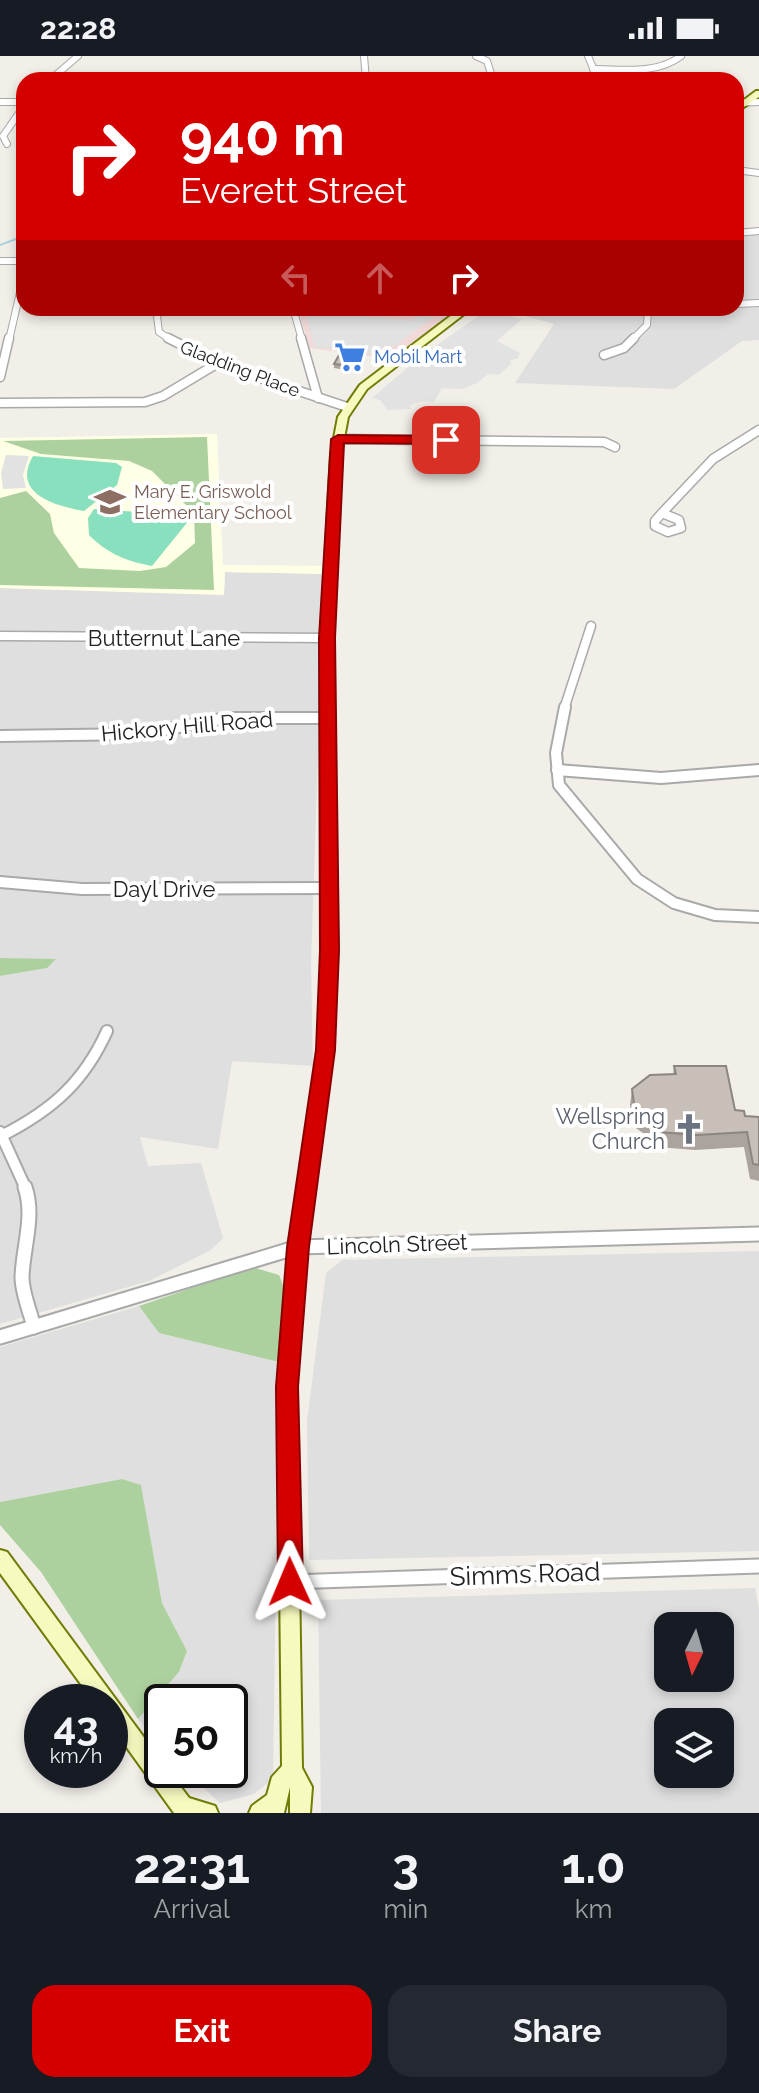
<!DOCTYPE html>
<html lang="en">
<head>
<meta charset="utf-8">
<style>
  :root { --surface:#171b24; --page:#242831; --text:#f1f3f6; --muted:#9ea1a6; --accent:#d40000 }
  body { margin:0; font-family:Raleway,sans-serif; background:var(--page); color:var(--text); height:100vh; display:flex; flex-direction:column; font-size:30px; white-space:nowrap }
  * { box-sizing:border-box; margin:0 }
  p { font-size:26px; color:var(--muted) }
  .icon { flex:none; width:44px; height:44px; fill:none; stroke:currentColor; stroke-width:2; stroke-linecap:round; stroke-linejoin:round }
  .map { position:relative; height:1757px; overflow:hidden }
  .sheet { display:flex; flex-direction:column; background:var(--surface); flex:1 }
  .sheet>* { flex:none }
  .hud { position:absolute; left:16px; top:16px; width:728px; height:244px; border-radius:24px; box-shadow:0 4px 12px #0003; background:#d40000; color:#fff; overflow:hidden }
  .needle { width:52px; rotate:185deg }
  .buttons { position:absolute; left:654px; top:1556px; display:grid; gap:16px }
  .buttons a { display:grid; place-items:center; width:80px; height:80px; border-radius:16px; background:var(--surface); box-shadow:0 4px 12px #0003; font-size:40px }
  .speed { position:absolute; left:24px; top:1628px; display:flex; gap:16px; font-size:40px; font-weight:700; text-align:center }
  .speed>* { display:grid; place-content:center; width:104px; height:104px; border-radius:50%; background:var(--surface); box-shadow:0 4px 12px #0003; line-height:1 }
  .speed small { font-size:20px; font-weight:400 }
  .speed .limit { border:4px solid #111; border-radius:12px; background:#fff; color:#111 }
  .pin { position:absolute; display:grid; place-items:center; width:68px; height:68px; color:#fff; margin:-34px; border-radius:16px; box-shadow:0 4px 12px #0006 }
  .me { position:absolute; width:88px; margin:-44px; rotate:359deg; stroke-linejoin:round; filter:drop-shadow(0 0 6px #0008) }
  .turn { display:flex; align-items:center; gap:28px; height:168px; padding:0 32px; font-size:36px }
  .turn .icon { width:104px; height:104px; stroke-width:2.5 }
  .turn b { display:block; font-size:56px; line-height:68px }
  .lanes { display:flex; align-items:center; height:76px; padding:0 32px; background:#0003; justify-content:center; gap:40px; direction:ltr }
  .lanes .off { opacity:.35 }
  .eta { display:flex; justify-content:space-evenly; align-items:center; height:136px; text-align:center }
  .eta b { font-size:48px; font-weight:700; line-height:56px }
  .primary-button { display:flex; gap:16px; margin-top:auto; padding:16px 32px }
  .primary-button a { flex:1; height:92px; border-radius:24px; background:var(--accent); color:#fff; font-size:32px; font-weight:700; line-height:92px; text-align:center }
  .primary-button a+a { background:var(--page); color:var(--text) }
  .status { display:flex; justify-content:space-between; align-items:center; height:56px; padding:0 40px; background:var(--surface); direction:ltr }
  .status svg { height:22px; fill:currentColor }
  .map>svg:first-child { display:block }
</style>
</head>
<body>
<div class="status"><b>22:28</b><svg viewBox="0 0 49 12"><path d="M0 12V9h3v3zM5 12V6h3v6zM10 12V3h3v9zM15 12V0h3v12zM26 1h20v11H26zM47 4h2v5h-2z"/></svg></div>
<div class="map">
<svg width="759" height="1757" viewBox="0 0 759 1757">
  <rect width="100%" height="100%" fill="#f2efe9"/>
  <g fill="#e0dfdf" fill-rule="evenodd">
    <polygon points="759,178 759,284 742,285 674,333 515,327 554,268 497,252 736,252 736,180"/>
    <polygon points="225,516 324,518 311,907 313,1010 232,1005 218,1093 140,1081 148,1110 201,1107 223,1182 211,1194 149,1225 0,1268 0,920 46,912 55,904 0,902 0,532 224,539"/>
    <polygon points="759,1195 759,1495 309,1504 307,1365 326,1217 342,1204"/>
    <polygon points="139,1250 159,1277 279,1306 273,1723 254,1738 220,1747 184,1714 230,1714 230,1646 162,1646 162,1690 138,1663 179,1616 187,1595 162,1547 141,1430 122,1423 0,1446 0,1291"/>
    <path d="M755,1532L759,1553V1757H321L318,1544ZM720,1570V1622H668V1570ZM720,1666V1718H668V1666Z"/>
  </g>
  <polygon fill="#f2dad9" points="298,252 462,252 394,303 309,292"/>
  <polygon fill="#ffffe5" points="217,378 223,509 324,510 324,518 225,516 224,539 0,532 0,382"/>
  <g fill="#add19e">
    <polygon points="207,381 214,534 0,529 0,442 26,435 50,458 54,477 79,512 140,515 166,511 195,487 194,457 152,415 129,405 41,398 3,385"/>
    <polygon points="0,902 56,903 47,912 0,920"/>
    <polygon points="252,1211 279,1219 285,1234 279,1306 159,1277 139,1250"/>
    <polygon points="122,1423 141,1429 162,1547 187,1595 179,1616 138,1663 41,1516 0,1469 0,1446"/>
  </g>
  <g fill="#88e0be">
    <path d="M33,400L116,407L122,411L117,429L84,455C55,450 11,438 33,400Z"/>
    <path d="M94,453L182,459L190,463L152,510C126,505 108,498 89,479L88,462Z"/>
  </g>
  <g fill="#e2e2e2">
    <polygon points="305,252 327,252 325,255 328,257 412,265 424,252 445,252 383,299 314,291"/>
    <polygon points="487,254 522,263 497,285 520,297 518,302 509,305 512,307 499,319 488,318 477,327 462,333 442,332 434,346 423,345 410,349 411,353 388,354 380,344 372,342 420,301"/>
    <polygon points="6,399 29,400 23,419 26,432 3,433 1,417"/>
  </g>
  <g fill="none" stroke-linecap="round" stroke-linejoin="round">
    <polyline stroke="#aad3df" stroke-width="2" points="0,189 24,180"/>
    <defs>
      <g id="minor-far3">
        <polyline points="364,0 366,24"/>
        <polyline points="476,0 487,5 493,24"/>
        <polyline points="588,0 598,24"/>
        <path d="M593,13C623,13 656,19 681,0"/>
        <polyline points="50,24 78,0"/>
        <polyline points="0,46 24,46"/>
        <polyline points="736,47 759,46"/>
        <polyline points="7,88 3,80 24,50"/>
        <polyline points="736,114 759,117"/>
        <polyline points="736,177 759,175"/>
        <polyline points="0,205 24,205"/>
        <polyline points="736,248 759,247"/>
        <polyline points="156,252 159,276 171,284"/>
        <polyline points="293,252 302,284"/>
        <polyline points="9,284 24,219"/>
        <polyline points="632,284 647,269 648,252"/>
      </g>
      <g id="minor-far2">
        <polyline points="168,282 221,309 347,351"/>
        <polyline points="301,282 318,342"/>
        <polyline points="604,299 624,292 634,282"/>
        <polyline points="0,321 9,282"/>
        <polyline points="0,347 145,346 163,340 218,307"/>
        <polyline points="338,383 604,386 615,391"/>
        <polygon points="662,457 679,464 681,472 668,476 655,470 655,465"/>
        <polyline points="662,457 713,403 759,374"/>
        <polyline points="0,580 327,582"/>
        <polyline points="564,653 591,570"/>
      </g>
      <g id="minor-far1">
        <polyline points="565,651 556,697 559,729 637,823 674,847 715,859 759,861"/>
        <polyline points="0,680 141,678 227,662 326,662"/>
        <polyline points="557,714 661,722 759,714"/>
        <polyline points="0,826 82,833 329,832"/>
        <polyline points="0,1076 26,1133"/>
        <path d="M3,1079C52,1054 84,1026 107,975"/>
      </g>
      <g id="minor">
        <path d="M25,1131C35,1161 23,1190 22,1221C22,1237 30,1255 34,1271"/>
        <polyline points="0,1281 298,1191 759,1178"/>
        <polyline points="290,1526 759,1510"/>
      </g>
      <g id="secondary">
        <polygon points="756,35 759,35 759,41 736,56 736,50"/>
        <polygon points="461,252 472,252 367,333 348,361 341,398 333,582 336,894 332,994 306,1191 296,1331 302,1712 312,1731 310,1757 290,1757 290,1731 284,1757 249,1757 252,1750 267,1739 272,1721 282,1710 278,1331 290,1191 318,994 322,894 321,582 331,398 338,361 360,329"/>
        <polygon points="0,1494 7,1496 162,1706 162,1714 168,1714 189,1742 215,1750 218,1757 174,1757 110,1668 110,1646 94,1646 0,1517"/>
      </g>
    </defs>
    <use href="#minor-far3" stroke="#a9a9a9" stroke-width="8"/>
    <use href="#minor-far2" stroke="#a9a9a9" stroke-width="11"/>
    <use href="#minor-far1" stroke="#a9a9a9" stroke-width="14"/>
    <use href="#minor" stroke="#a9a9a9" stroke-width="17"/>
    <use href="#secondary" stroke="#707d05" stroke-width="4"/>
    <use href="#minor-far3" stroke="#fff" stroke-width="6"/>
    <use href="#minor-far2" stroke="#fff" stroke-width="8"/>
    <use href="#minor-far1" stroke="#fff" stroke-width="10"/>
    <use href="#minor" stroke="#fff" stroke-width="13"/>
    <use href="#secondary" fill="#f7fabf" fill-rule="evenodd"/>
  </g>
  <g fill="#aba49e">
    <polygon points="359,294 359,299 352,315 334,312 334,308"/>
    <polygon points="674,1010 735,1054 745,1060 759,1061 759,1125 750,1123 744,1091 695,1094 657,1091 656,1086 633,1070 630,1049 632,1033 673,1018"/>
  </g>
  <polygon fill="#8b8681" points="359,294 359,299 352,315 352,310"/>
  <g fill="#c7bfb8" stroke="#8b8681" stroke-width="2">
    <polygon points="343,292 359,294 352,310 334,308"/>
    <polygon points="674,1010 726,1010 735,1054 744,1055 745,1060 759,1061 759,1109 753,1108 747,1076 697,1079 659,1076 658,1070 635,1055 632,1033 650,1019 676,1018"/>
  </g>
  <polygon fill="#d40000" stroke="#8a0000" stroke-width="2" points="338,379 446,380 452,384 446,388 344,387 335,582 339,894 335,994 309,1191 298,1331 303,1526 299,1534 290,1537 281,1534 278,1526 276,1331 287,1191 316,994 320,894 319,582 331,383"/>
  <defs>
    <symbol id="supermarket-bare" viewBox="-9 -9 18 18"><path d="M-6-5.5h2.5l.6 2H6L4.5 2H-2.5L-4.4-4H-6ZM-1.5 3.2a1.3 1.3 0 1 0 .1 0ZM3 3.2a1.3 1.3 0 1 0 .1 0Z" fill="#3f7fe0" stroke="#fff" stroke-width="2.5" paint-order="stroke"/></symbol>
    <symbol id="school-bare" viewBox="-9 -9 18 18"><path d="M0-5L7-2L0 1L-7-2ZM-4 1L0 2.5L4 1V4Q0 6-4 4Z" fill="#8d6e63" stroke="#fff" stroke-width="2.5" paint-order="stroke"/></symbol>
    <symbol id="church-bare" viewBox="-9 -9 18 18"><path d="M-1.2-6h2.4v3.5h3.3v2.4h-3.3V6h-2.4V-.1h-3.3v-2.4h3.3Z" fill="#6b7280" stroke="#fff" stroke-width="2.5" paint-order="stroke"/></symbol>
  </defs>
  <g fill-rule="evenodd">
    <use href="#supermarket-bare" x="328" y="279" width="44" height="44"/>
    <use href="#school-bare" x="88" y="424" width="44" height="44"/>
    <use href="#church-bare" x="667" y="1051" width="44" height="44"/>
  </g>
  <g text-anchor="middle" stroke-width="8" stroke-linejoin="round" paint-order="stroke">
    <g font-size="18" fill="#366cbe" stroke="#fff" text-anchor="start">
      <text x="374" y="307">Mobil Mart</text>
    </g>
    <g font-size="18" fill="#222" stroke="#fff">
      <text transform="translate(240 313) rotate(21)" y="6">Gladding Place</text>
    </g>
    <g font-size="18" fill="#785e54" stroke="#fff" text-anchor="start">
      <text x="134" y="442">Mary E. Griswold<tspan x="134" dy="21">Elementary School</tspan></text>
    </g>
    <g font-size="22" fill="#222" stroke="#fff">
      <text x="164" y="590">Butternut Lane</text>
      <text transform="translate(187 670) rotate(-5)" y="8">Hickory Hill Road</text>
      <text x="164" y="841">Dayl Drive</text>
      <text transform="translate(397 1188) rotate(-2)" y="8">Lincoln Street</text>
    </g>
    <g font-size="22" fill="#5b616d" stroke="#fff" text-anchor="end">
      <text x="665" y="1068">Wellspring<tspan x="665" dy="25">Church</tspan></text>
    </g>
    <g font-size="26" fill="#222" stroke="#fff">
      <text transform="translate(525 1518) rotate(-2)" y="9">Simms Road</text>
    </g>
  </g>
</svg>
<div class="buttons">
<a><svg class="needle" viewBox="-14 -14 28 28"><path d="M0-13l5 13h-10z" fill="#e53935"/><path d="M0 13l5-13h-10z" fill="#9ea1a6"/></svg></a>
<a><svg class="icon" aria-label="layers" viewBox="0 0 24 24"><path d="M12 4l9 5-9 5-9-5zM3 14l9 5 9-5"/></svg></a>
</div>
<div class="speed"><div>43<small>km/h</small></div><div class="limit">50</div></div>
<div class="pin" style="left:446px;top:384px;background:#d93025"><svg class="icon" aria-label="arrive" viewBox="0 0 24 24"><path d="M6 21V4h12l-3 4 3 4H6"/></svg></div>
<svg class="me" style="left:290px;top:1526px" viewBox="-20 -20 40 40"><path d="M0-17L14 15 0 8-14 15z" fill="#d40000" stroke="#fff" stroke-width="4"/></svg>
<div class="hud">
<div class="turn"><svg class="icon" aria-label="right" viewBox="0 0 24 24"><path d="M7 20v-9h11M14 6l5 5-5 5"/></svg><div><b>940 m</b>Everett Street</div></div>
<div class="lanes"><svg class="icon off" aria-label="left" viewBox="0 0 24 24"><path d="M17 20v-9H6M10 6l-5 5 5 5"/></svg><svg class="icon off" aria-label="ahead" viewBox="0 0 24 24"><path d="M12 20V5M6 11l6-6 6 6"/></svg><svg class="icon" aria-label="right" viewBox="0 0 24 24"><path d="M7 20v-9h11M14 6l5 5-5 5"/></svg></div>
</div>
</div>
<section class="sheet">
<div class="eta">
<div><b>22:31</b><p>Arrival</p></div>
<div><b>3</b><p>min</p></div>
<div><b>1.0</b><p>km</p></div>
</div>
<div class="primary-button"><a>Exit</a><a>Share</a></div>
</section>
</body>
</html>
